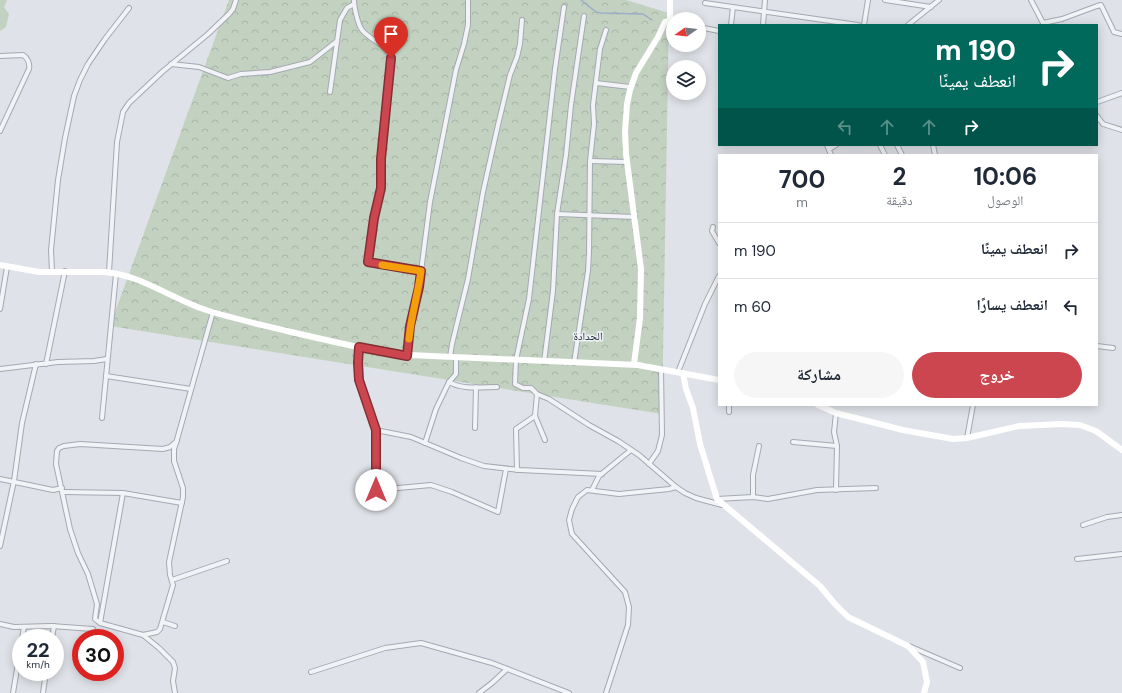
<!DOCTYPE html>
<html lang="ar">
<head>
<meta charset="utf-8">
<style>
  :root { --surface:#fff; --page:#f6f6f7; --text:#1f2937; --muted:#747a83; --line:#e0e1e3; --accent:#cb464f }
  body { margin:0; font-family:"DM Sans","Noto Naskh Arabic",sans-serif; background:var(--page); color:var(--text); direction:rtl; height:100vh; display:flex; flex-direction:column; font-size:15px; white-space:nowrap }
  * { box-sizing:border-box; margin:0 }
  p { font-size:13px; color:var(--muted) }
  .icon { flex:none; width:22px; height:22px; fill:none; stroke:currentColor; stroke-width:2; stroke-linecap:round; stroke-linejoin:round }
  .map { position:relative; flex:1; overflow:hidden; direction:ltr }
  .details { position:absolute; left:718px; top:154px; width:380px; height:252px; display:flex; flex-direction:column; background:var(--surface); border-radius:0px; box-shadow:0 2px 10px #0003; direction:rtl }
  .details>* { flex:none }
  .guide { position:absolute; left:718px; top:24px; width:380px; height:122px; border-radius:0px; box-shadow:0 2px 10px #0003; direction:rtl; background:#00695c; color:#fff; overflow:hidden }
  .needle { width:26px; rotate:256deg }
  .tools { position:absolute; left:666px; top:12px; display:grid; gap:8px }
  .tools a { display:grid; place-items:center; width:40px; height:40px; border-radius:50%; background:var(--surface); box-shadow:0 2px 10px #0003; font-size:20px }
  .speed { position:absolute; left:12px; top:629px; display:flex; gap:8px; font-size:20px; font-weight:700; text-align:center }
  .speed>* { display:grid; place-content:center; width:52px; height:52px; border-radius:50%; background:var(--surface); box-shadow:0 2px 10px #0003; line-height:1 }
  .speed small { font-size:10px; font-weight:400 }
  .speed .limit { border:6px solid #d22; background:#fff; color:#111 }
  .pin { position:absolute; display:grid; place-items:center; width:34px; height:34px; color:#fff; margin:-41px -17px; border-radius:50% 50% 50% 0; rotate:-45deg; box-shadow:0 0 4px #0007 }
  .pin .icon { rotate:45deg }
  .me { position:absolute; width:44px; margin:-22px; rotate:0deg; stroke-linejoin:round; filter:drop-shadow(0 0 3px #0008) }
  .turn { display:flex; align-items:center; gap:14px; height:84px; padding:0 16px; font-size:18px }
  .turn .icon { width:52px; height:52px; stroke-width:2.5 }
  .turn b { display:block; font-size:28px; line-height:34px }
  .lanes { display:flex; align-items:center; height:38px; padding:0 16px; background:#0003; justify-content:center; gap:20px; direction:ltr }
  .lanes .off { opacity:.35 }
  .eta { display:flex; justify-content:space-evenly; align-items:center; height:68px; text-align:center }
  .eta b { font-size:24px; font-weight:700; line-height:28px }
  .cta { display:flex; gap:8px; margin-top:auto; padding:8px 16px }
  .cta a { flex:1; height:46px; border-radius:24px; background:var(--accent); color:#fff; font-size:16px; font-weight:700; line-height:46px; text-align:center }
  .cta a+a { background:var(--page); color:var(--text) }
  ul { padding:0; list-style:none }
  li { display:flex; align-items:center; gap:12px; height:56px; padding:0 16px; border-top:1px solid var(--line) }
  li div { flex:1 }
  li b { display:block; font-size:15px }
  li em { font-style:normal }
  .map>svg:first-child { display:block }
</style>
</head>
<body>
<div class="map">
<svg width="1122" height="693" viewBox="0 0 1122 693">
  <defs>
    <pattern id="forest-crowns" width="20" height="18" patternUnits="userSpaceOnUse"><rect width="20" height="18" fill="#c3d2c0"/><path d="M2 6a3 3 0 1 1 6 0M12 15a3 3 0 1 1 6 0" fill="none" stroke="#a8b5a6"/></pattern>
  </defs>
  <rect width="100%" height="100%" fill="#dfe2e8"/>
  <polygon fill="#c3d2c0" points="0,0 7,0 4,7 9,14 6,27 0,31"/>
  <polygon fill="url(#forest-crowns)" points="229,0 626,0 669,13 662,414 110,326"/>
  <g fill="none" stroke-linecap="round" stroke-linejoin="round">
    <polyline stroke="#9badc7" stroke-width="1.5" points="581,0 596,12 601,13 643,14 652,20"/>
    <defs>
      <g id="street">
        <path d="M354,0C354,7 358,25 362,30C371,41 384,42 391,58L381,159V188L373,218L368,262L421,271"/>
        <polyline points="885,0 931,7"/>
        <polyline points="1031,0 1044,25"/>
        <polyline points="705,3 858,25"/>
        <polyline points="564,7 555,69 529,299 516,360 515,384 523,388 531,388 537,394 549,399 589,425 618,441 639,455 676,487 685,493 696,498 722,505"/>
        <polyline points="1043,23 1062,19 1097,6 1101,5 1114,32 1122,34"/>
        <polyline points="731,25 733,7"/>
        <polyline points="763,25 765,0"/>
        <polyline points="864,25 868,0"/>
        <polyline points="908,25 939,0"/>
        <polyline points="699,27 719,31"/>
        <path d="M0,56L23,55C28,58 30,64 29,69L0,131"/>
        <polyline points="171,64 199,67 228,78 241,74 270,72 310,62 337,41"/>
        <polyline points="596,83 630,87"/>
        <polyline points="330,92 340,20 347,8 354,4"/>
        <polyline points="1097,102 1122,93"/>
        <polyline points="1097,116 1103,124 1122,130"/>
        <polyline points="827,145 831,155"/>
        <polyline points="880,145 885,155"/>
        <polyline points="897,145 902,155"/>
        <polyline points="933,145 935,155"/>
        <polyline points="829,149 836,145"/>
        <polyline points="590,161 627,162"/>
        <polyline points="557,214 635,217"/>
        <polyline points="713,227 712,231 719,243"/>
        <polyline points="52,271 51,250 58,180 65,138 74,96 80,80 88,64 105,39 129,8"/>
        <polyline points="109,272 117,142 123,112 129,103 162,72 208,34 229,14 233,9 236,0"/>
        <polyline points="0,309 7,267"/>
        <polyline points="1097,346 1113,348"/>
        <polyline points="359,347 358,363 359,380 376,430 376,490 431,485 452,492 498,512 506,469"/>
        <polyline points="407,357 410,326 419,287 430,202 456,70 464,44 468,25 468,0"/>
        <polyline points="450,357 452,344 468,279 483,192 498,125 510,75 517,57 520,44 522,20"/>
        <polyline points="544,362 553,291 557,214 566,155 571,105 584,16"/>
        <polyline points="574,363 588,271 589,253 590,161 594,124 593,105 600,49 606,30"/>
        <polyline points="46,364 65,271"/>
        <polyline points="0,369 58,362 94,361 107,359"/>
        <polyline points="678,372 705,304 719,276"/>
        <polyline points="106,376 191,389"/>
        <path d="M449,382C463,390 481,387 497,387"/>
        <polyline points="729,405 729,412"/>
        <polyline points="535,416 545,440"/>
        <polyline points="102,418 116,274"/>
        <polyline points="475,428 476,387"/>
        <polyline points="376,430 411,437 461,458 484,466 520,470 602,474"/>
        <polyline points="967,438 973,405"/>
        <polyline points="177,441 170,447 163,449 80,444 64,446 59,448 57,451 56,464 70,529 78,553 88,574 97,604 95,619 100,623 143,635 157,632 160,629 173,585 170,575 169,562 183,497 183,488 174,461 174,449 176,443 213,312"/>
        <polyline points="793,442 837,446"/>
        <polyline points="425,443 436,409 449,382 456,374 456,357"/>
        <polyline points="649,464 658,451 662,435 661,369"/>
        <polyline points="517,470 516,429 535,416 537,394"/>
        <polyline points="0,479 53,490 62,488"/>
        <polyline points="592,490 599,476 631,450"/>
        <polyline points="836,490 837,446 834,432 836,413"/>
        <polyline points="63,492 123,493 182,503"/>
        <polyline points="753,497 753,475 759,446"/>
        <polyline points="717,499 753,497 768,499 817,490 876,488"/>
        <polyline points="1083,525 1107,517 1122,515"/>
        <polyline points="0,546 14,481 22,423 36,364"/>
        <polyline points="1077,559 1122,554"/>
        <polyline points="172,580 227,561"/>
        <polyline points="163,622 175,626"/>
        <polyline points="100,623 123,493"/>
        <polyline points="0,624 14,627 51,626 93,629"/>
        <polyline points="143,635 159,648 173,662 175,668 173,681 175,693"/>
        <polyline points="22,638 24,627"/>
        <polyline points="52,638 54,626"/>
        <polyline points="909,646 960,668"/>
        <polyline points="311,672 385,648 421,643 492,663 569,693"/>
        <polyline points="13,693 21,645"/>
        <polyline points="43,693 46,672"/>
        <polyline points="479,693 492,683 507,669"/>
        <polyline points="606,693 628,625 629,607 625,592 572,534 569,520 572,509 578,497 587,490 619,494 669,489 676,487"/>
      </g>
    </defs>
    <use href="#street" stroke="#a4a9b2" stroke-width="6"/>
    <use href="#street" stroke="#f2f3f6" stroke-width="4"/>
    <g stroke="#fff" stroke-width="6">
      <path d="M0,265L39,272H105C141,275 172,299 206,310C234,319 263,325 291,332C330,341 368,350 407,357L409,355L638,365L719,380"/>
      <polyline points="634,364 640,318 641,269 626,154 625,131 627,104 630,90 636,73 658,37 665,22 670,21 670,0"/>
      <polyline points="683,373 686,389 693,408 700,444 717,499 820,586 834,603 848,617 908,646 923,662 927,682 924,693"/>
      <polyline points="818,405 836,413 903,430 953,439 967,438 1019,426 1062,424 1080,425 1096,431 1122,450"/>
    </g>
  </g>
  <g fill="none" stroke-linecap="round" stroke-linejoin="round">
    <defs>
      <polyline id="route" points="376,490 376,430 359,380 358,363 359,347 407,356 410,326 419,287 421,271 368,262 374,218 381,188 381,159 391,58"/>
    </defs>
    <use href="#route" stroke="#842e33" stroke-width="10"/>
    <use href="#route" stroke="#cb464f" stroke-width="7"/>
    <path stroke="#f59e0b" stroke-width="7" d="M382,265L421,271C418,294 411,316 409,339"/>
  </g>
  <g text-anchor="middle" stroke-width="3" stroke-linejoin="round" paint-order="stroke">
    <g font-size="11" fill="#1b2030" stroke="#eef1f6">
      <text x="588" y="340">الحدادة</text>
    </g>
  </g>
</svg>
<div class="tools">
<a><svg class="needle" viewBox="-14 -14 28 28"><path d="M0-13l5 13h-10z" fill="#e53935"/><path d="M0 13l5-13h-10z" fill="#747a83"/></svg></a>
<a><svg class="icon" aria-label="layers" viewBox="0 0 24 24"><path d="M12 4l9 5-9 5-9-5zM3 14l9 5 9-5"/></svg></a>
</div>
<div class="speed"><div>22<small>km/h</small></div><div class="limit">30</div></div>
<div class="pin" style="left:391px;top:58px;background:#d93025"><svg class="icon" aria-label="arrive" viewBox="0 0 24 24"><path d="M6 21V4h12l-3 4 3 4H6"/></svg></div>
<svg class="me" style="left:376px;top:490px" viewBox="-20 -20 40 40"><circle r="19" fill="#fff"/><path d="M0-13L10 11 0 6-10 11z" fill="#cb464f"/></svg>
<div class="guide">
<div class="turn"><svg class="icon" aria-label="right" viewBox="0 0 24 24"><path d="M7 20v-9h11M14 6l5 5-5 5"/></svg><div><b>190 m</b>انعطف يمينًا</div></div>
<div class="lanes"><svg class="icon off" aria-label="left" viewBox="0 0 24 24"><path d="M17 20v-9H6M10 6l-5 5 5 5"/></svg><svg class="icon off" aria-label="ahead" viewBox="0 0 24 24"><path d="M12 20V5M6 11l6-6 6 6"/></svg><svg class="icon off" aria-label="ahead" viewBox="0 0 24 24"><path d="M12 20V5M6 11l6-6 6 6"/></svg><svg class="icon" aria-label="right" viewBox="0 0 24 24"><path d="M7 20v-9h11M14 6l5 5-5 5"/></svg></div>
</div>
<section class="details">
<div class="eta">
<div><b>10:06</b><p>الوصول</p></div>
<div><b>2</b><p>دقيقة</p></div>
<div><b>700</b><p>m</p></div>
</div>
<ul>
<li><svg class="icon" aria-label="right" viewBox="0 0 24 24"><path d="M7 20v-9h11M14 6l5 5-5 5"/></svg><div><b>انعطف يمينًا</b></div><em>190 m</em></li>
<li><svg class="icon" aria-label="left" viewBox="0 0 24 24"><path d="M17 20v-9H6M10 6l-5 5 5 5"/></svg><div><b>انعطف يسارًا</b></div><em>60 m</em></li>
</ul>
<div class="cta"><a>خروج</a><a>مشاركة</a></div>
</section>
</div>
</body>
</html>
